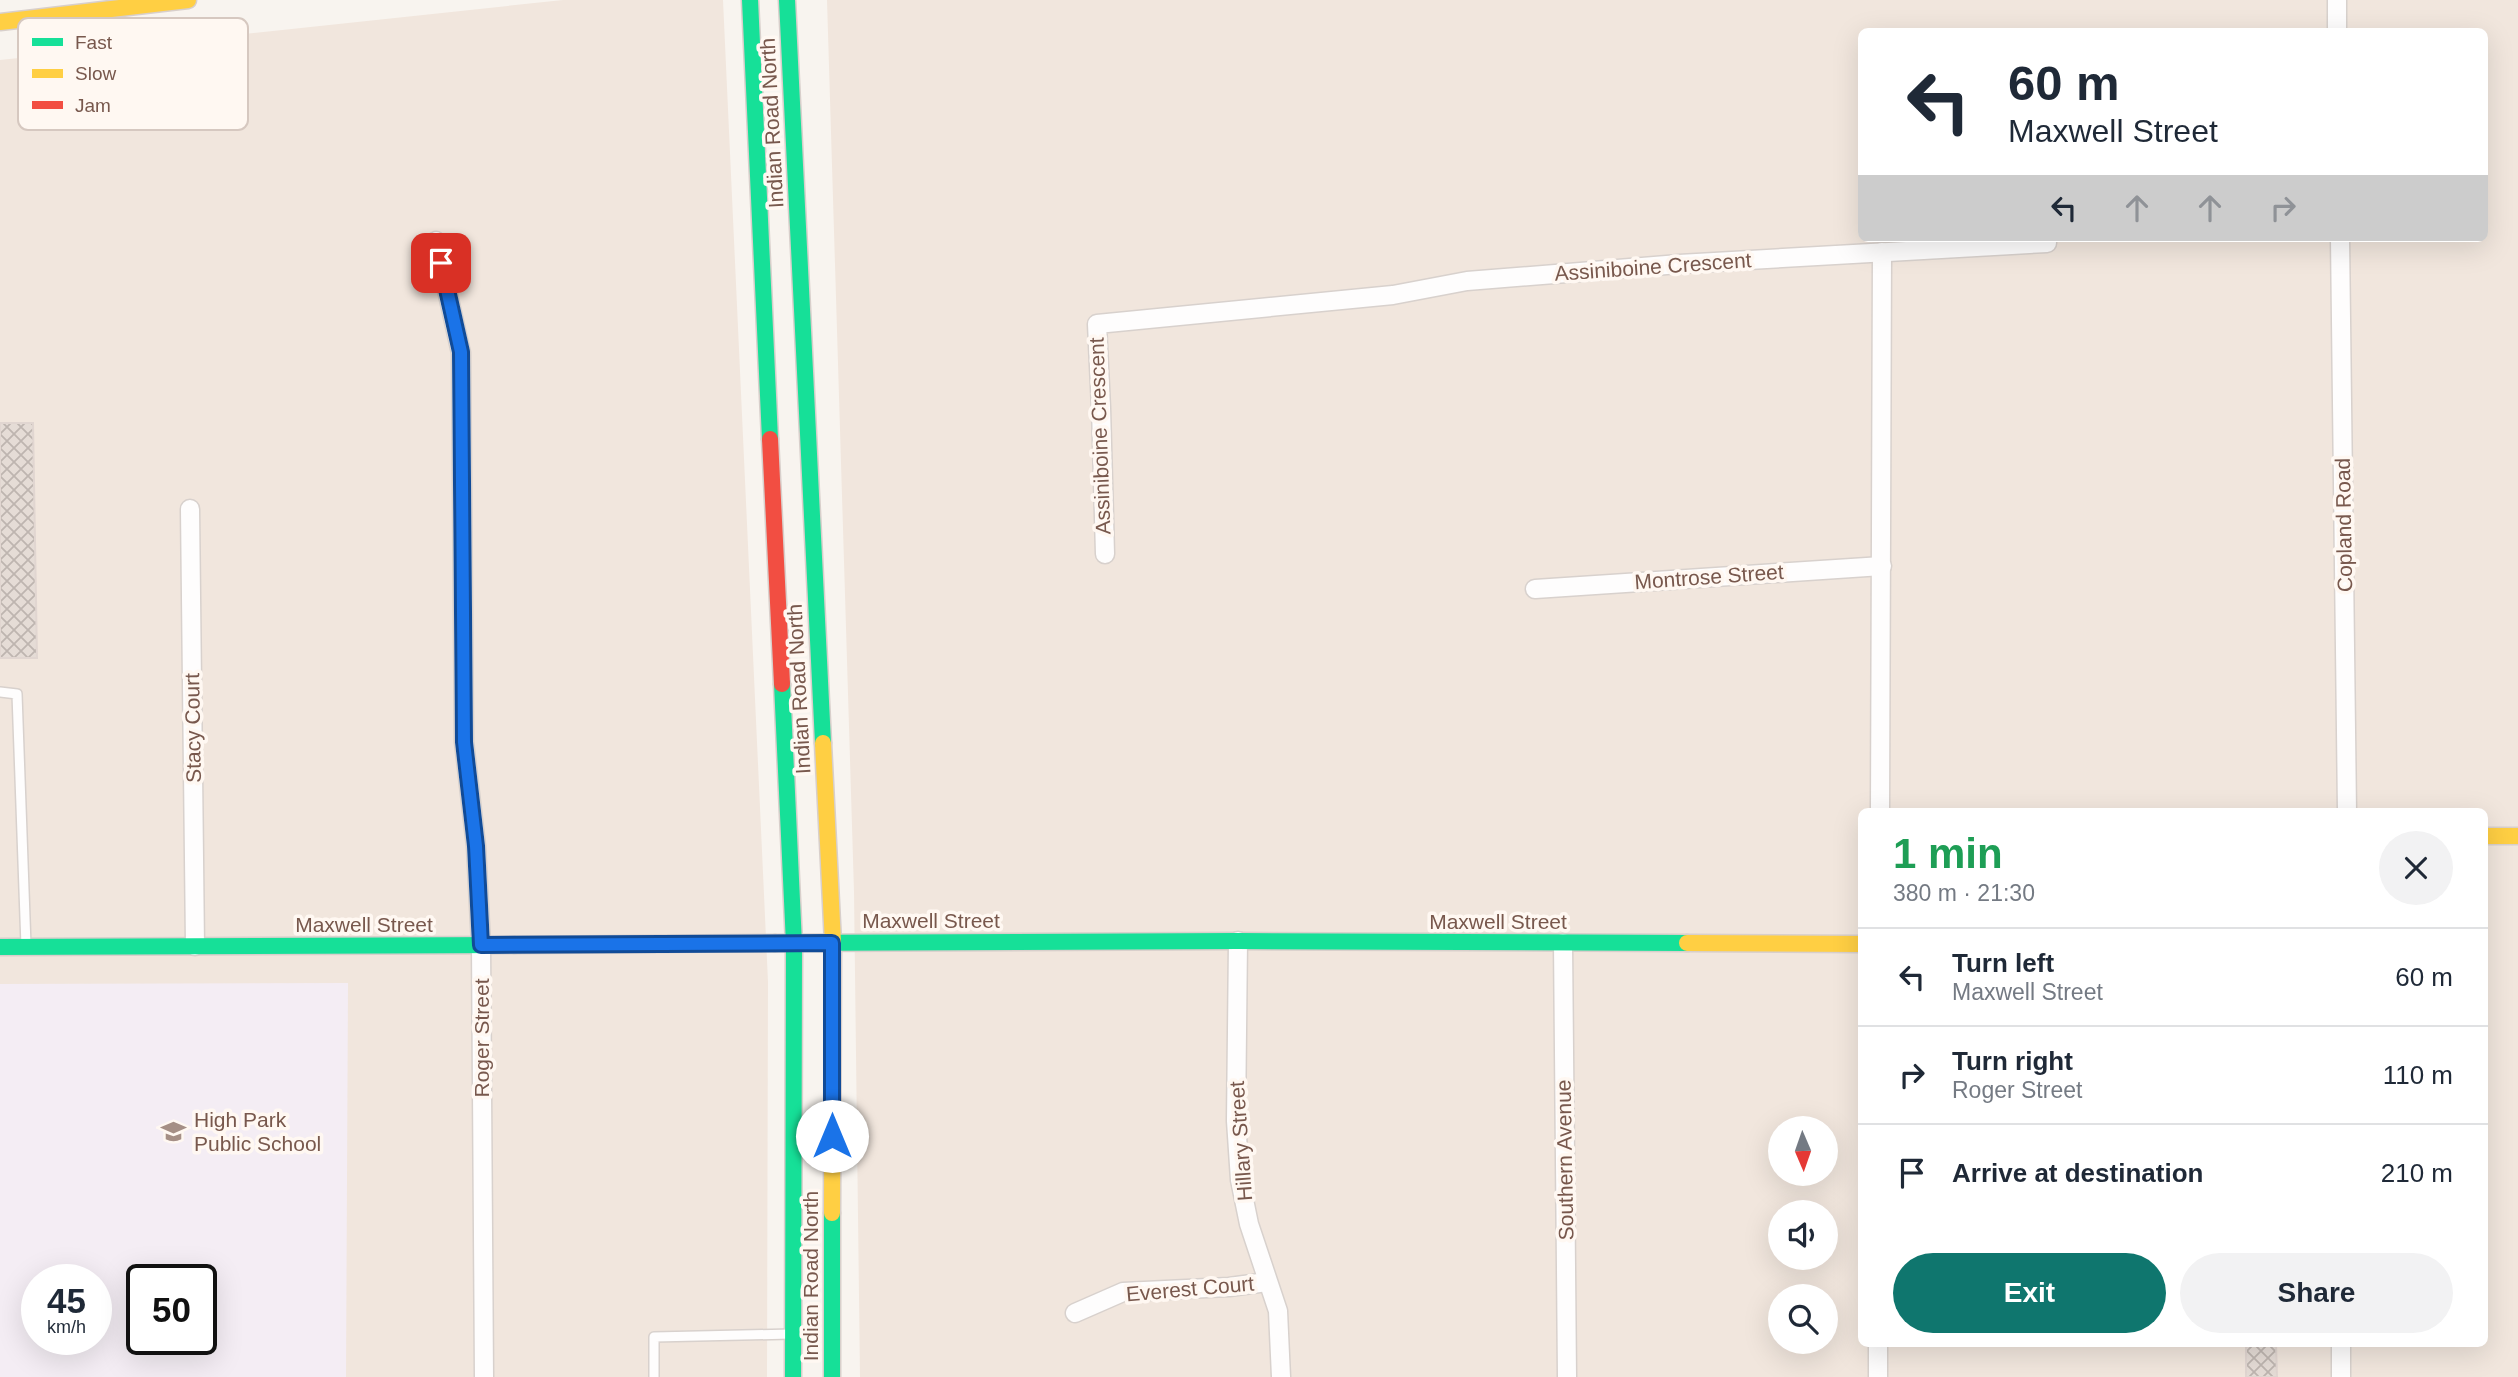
<!DOCTYPE html>
<html lang="en">
<head>
<meta charset="utf-8">
<style>
  :root { --surface:#fff; --page:#f2f2f3; --text:#1f2937; --muted:#747a83; --line:#e0e1e3; --accent:#0f766e }
  body { margin:0; font-family:Helvetica,sans-serif; background:var(--page); color:var(--text); height:100vh; display:flex; flex-direction:column; font-size:26px; white-space:nowrap }
  * { box-sizing:border-box; margin:0 }
  p { font-size:23px; color:var(--muted) }
  .icon { flex:none; width:38px; height:38px; fill:none; stroke:currentColor; stroke-width:2; stroke-linecap:round; stroke-linejoin:round }
  .map { position:relative; flex:1; overflow:hidden }
  .drawer { position:absolute; left:1858px; top:808px; width:630px; height:539px; display:flex; flex-direction:column; background:var(--surface); border-radius:10px; box-shadow:0 7px 28px #0002 }
  .drawer>* { flex:none }
  .top-card { position:absolute; left:1858px; top:28px; width:630px; height:214px; border-radius:10px; box-shadow:0 7px 28px #0002; background:#fff; color:var(--text); overflow:hidden }
  .needle { width:46px; rotate:178deg }
  .fabs { position:absolute; left:1768px; top:1116px; display:grid; gap:14px }
  .fabs a { display:grid; place-items:center; width:70px; height:70px; border-radius:50%; background:var(--surface); box-shadow:0 7px 28px #0002; font-size:35px }
  .speed { position:absolute; left:21px; top:1264px; display:flex; gap:14px; font-size:35px; font-weight:700; text-align:center }
  .speed>* { display:grid; place-content:center; width:91px; height:91px; border-radius:50%; background:var(--surface); box-shadow:0 7px 28px #0002; line-height:1 }
  .speed small { font-size:18px; font-weight:400 }
  .speed .limit { border:4px solid #111; border-radius:10px; background:#fff; color:#111 }
  .pin { position:absolute; display:grid; place-items:center; width:60px; height:60px; color:#fff; margin:-30px; border-radius:14px; box-shadow:0 4px 10px #0006 }
  .me { position:absolute; width:77px; margin:-38px; rotate:0deg; stroke-linejoin:round; filter:drop-shadow(0 0 5px #0008) }
  .turn { display:flex; align-items:center; gap:24px; height:147px; padding:0 35px; font-size:32px }
  .turn .icon { width:91px; height:91px; stroke-width:2.5 }
  .turn b { display:block; font-size:49px; line-height:60px }
  .lanes { display:flex; align-items:center; height:66px; padding:0 35px; background:#0003; justify-content:center; gap:35px; direction:ltr }
  .lanes .off { opacity:.35 }
  .round { display:grid; place-items:center; flex:none; width:74px; height:74px; border-radius:37px; background:var(--page) }
  .overview { display:flex; align-items:center; justify-content:space-between; height:119px; padding:0 35px }
  h1 { font-size:42px; font-weight:700; line-height:52px; color:#1e9e55 }
  .action { display:flex; gap:14px; margin-top:auto; padding:14px 35px }
  .action a { flex:1; height:80px; border-radius:42px; background:var(--accent); color:#fff; font-size:28px; font-weight:700; line-height:80px; text-align:center }
  .action a+a { background:var(--page); color:var(--text) }
  ul { padding:0; list-style:none }
  li { display:flex; align-items:center; gap:21px; height:98px; padding:0 35px; border-top:2px solid var(--line) }
  li div { flex:1 }
  li b { display:block; font-size:26px }
  li em { font-style:normal }
  .map>svg:first-child { display:block }
</style>
</head>
<body>
<div class="map">
<svg width="2518" height="1377" viewBox="0 0 2518 1377">
  <defs>
    <pattern id="building-cross-hatch" width="8" height="8" patternUnits="userSpaceOnUse" patternTransform="scale(1.75)"><rect width="8" height="8" fill="#e5dcd6"/><path d="M0 0l8 8M0 8l8-8" fill="none" stroke="#beb5b0"/></pattern>
  </defs>
  <rect width="100%" height="100%" fill="#f8f4ef"/>
  <g fill="#f1e6dd" fill-rule="evenodd">
    <path d="M563,0H723L768,982L767,1377H0V60ZM37,1279H96V1339H37ZM142,1279H201V1339H142Z"/>
    <path d="M827,0H2518V1377H860L854,892ZM1862,32H2485V238H1862ZM1862,812H2485V1344H1862ZM1780,1129H1825V1174H1780ZM1780,1213H1825V1258H1780ZM1780,1297H1825V1342H1780Z"/>
  </g>
  <path fill="#f4edf4" fill-rule="evenodd" d="M348,983L346,1377H0V984ZM37,1279H96V1339H37ZM142,1279H201V1339H142Z"/>
  <g fill="url(#building-cross-hatch)" stroke="#e1d6d1" stroke-width="2">
    <polygon points="0,423 33,423 37,658 0,658"/>
    <polygon points="2246,1344 2276,1344 2277,1377 2246,1377"/>
  </g>
  <g fill="none" stroke-linecap="round" stroke-linejoin="round">
    <defs>
      <g id="lane">
        <polyline points="0,692 17,694 26,946"/>
        <polyline points="654,1377 654,1337 791,1334"/>
      </g>
      <g id="street">
        <polyline points="2337,0 2337,32"/>
        <polyline points="2340,238 2347,812"/>
        <polyline points="436,241 461,353 464,742 476,846 481,945 484,1377"/>
        <polyline points="190,509 195,946"/>
        <polyline points="1105,554 1101,408 1097,324 1393,295 1467,281 1679,264 2047,243"/>
        <polyline points="1535,589 1882,566"/>
        <polyline points="1880,812 1882,252"/>
        <polyline points="1238,941 1236,1121 1240,1180 1249,1224 1278,1311 1281,1377"/>
        <polyline points="1563,943 1567,1377"/>
        <polyline points="1075,1313 1123,1292 1229,1287 1267,1282"/>
        <polyline points="1878,1344 1878,1377"/>
        <polyline points="2341,1377 2341,1344"/>
      </g>
      <g id="fast">
        <polyline points="750,0 770,439"/>
        <polyline points="787,0 823,743"/>
        <polyline points="782,684 794,944 793,1377"/>
        <polyline points="775,943 1238,941 1687,943"/>
        <polyline points="0,947 514,945"/>
        <polyline points="832,1377 832,1213"/>
      </g>
      <g id="slow">
        <polyline points="0,22 188,0"/>
        <polyline points="823,743 833,943 832,1213"/>
        <polyline points="2485,836 2518,836"/>
        <polyline points="1687,943 1862,944"/>
        <polyline points="514,945 775,943"/>
      </g>
      <polyline id="jam" points="770,439 782,684"/>
    </defs>
    <use href="#lane" stroke="#d8d1cd" stroke-width="12"/>
    <use href="#street" stroke="#d8d1cd" stroke-width="21"/>
    <use href="#fast" stroke="#d8cfcb" stroke-width="19"/>
    <use href="#slow" stroke="#d8cfcb" stroke-width="19"/>
    <use href="#jam" stroke="#d8cfcb" stroke-width="19"/>
    <use href="#lane" stroke="#fefdfd" stroke-width="9"/>
    <use href="#street" stroke="#fefdfd" stroke-width="18"/>
    <use href="#fast" stroke="#16e098" stroke-width="16"/>
    <use href="#slow" stroke="#ffcf43" stroke-width="16"/>
    <use href="#jam" stroke="#f24e42" stroke-width="16"/>
  </g>
  <g fill="none" stroke-linecap="round" stroke-linejoin="round">
    <defs>
      <polyline id="route" points="441,263 461,352 464,742 476,846 481,945 832,943 832,1136"/>
    </defs>
    <use href="#route" stroke="#114b97" stroke-width="18"/>
    <use href="#route" stroke="#1a73e8" stroke-width="12"/>
  </g>
  <defs>
    <symbol id="school-bare" viewBox="-9 -9 18 18"><path d="M0-5L7-2L0 1L-7-2ZM-4 1L0 2.5L4 1V4Q0 6-4 4Z" fill="#a58f86" stroke="#fff8f2" stroke-width="2.5" paint-order="stroke"/></symbol>
  </defs>
  <g fill-rule="evenodd">
    <use href="#school-bare" x="156" y="1114" width="35" height="35"/>
  </g>
  <g text-anchor="middle" stroke-width="7" stroke-linejoin="round" paint-order="stroke">
    <g font-size="21" fill="#78584d" stroke="#fff8f2">
      <text transform="translate(772 123) rotate(-93)" y="7">Indian Road North</text>
      <text transform="translate(1653 267) rotate(-4)" y="7">Assiniboine Crescent</text>
      <text transform="translate(1100 436) rotate(-92)" y="7">Assiniboine Crescent</text>
      <text transform="translate(2344 525) rotate(-91)" y="7">Copland Road</text>
      <text transform="translate(1709 577) rotate(-4)" y="7">Montrose Street</text>
      <text transform="translate(799 689) rotate(-93)" y="7">Indian Road North</text>
      <text transform="translate(193 728) rotate(-91)" y="7">Stacy Court</text>
      <text x="931" y="928">Maxwell Street</text>
      <text x="1498" y="929">Maxwell Street</text>
      <text x="364" y="932">Maxwell Street</text>
      <text transform="translate(482 1038) rotate(-90)" y="7">Roger Street</text>
      <text transform="translate(1241 1141) rotate(-94)" y="7">Hillary Street</text>
      <text transform="translate(1565 1160) rotate(-91)" y="7">Southern Avenue</text>
      <text transform="translate(811 1276) rotate(-90)" y="7">Indian Road North</text>
      <text transform="translate(1190 1289) rotate(-5)" y="7">Everest Court</text>
    </g>
    <g font-size="21" fill="#78584d" stroke="#fff8f2" text-anchor="start">
      <text x="194" y="1127">High Park<tspan x="194" dy="24">Public School</tspan></text>
    </g>
  </g>
  <rect x="18" y="18" width="230" height="112" rx="10" fill="#fff8f2" stroke="#d6c8c0" stroke-width="2"/>
  <rect x="32" y="38" width="31" height="8" fill="#16e098"/>
  <rect x="32" y="69" width="31" height="9" fill="#ffcf43"/>
  <rect x="32" y="101" width="31" height="8" fill="#f24e42"/>
  <g font-size="19" fill="#78584d">
    <text x="75" y="49">Fast</text>
    <text x="75" y="80">Slow</text>
    <text x="75" y="112">Jam</text>
  </g>
</svg>
<div class="fabs">
<a><svg class="needle" viewBox="-14 -14 28 28"><path d="M0-13l5 13h-10z" fill="#e53935"/><path d="M0 13l5-13h-10z" fill="#747a83"/></svg></a>
<a><svg class="icon" aria-label="sound" viewBox="0 0 24 24"><path d="M4 9h4l5-4v14l-5-4H4zM17 9q2 3 0 6"/></svg></a>
<a><svg class="icon" aria-label="search" viewBox="0 0 24 24"><circle cx="10" cy="10" r="6"/><path d="M15 15l6 6"/></svg></a>
</div>
<div class="speed"><div>45<small>km/h</small></div><div class="limit">50</div></div>
<div class="pin" style="left:441px;top:263px;background:#d93025"><svg class="icon" aria-label="arrive" viewBox="0 0 24 24"><path d="M6 21V4h12l-3 4 3 4H6"/></svg></div>
<svg class="me" style="left:832px;top:1136px" viewBox="-20 -20 40 40"><circle r="19" fill="#fff"/><path d="M0-13L10 11 0 6-10 11z" fill="#1a73e8"/></svg>
<div class="top-card">
<div class="turn"><svg class="icon" aria-label="left" viewBox="0 0 24 24"><path d="M17 20v-9H6M10 6l-5 5 5 5"/></svg><div><b>60 m</b>Maxwell Street</div></div>
<div class="lanes"><svg class="icon" aria-label="left" viewBox="0 0 24 24"><path d="M17 20v-9H6M10 6l-5 5 5 5"/></svg><svg class="icon off" aria-label="ahead" viewBox="0 0 24 24"><path d="M12 20V5M6 11l6-6 6 6"/></svg><svg class="icon off" aria-label="ahead" viewBox="0 0 24 24"><path d="M12 20V5M6 11l6-6 6 6"/></svg><svg class="icon off" aria-label="right" viewBox="0 0 24 24"><path d="M7 20v-9h11M14 6l5 5-5 5"/></svg></div>
</div>
<section class="drawer">
<div class="overview"><div><h1>1 min</h1><p>380 m · 21:30</p></div><a class="round"><svg class="icon" aria-label="close" viewBox="0 0 24 24"><path d="M6 6l12 12M18 6L6 18"/></svg></a></div>
<ul>
<li><svg class="icon" aria-label="left" viewBox="0 0 24 24"><path d="M17 20v-9H6M10 6l-5 5 5 5"/></svg><div><b>Turn left</b><p>Maxwell Street</p></div><em>60 m</em></li>
<li><svg class="icon" aria-label="right" viewBox="0 0 24 24"><path d="M7 20v-9h11M14 6l5 5-5 5"/></svg><div><b>Turn right</b><p>Roger Street</p></div><em>110 m</em></li>
<li><svg class="icon" aria-label="arrive" viewBox="0 0 24 24"><path d="M6 21V4h12l-3 4 3 4H6"/></svg><div><b>Arrive at destination</b></div><em>210 m</em></li>
</ul>
<div class="action"><a>Exit</a><a>Share</a></div>
</section>
</div>
</body>
</html>
